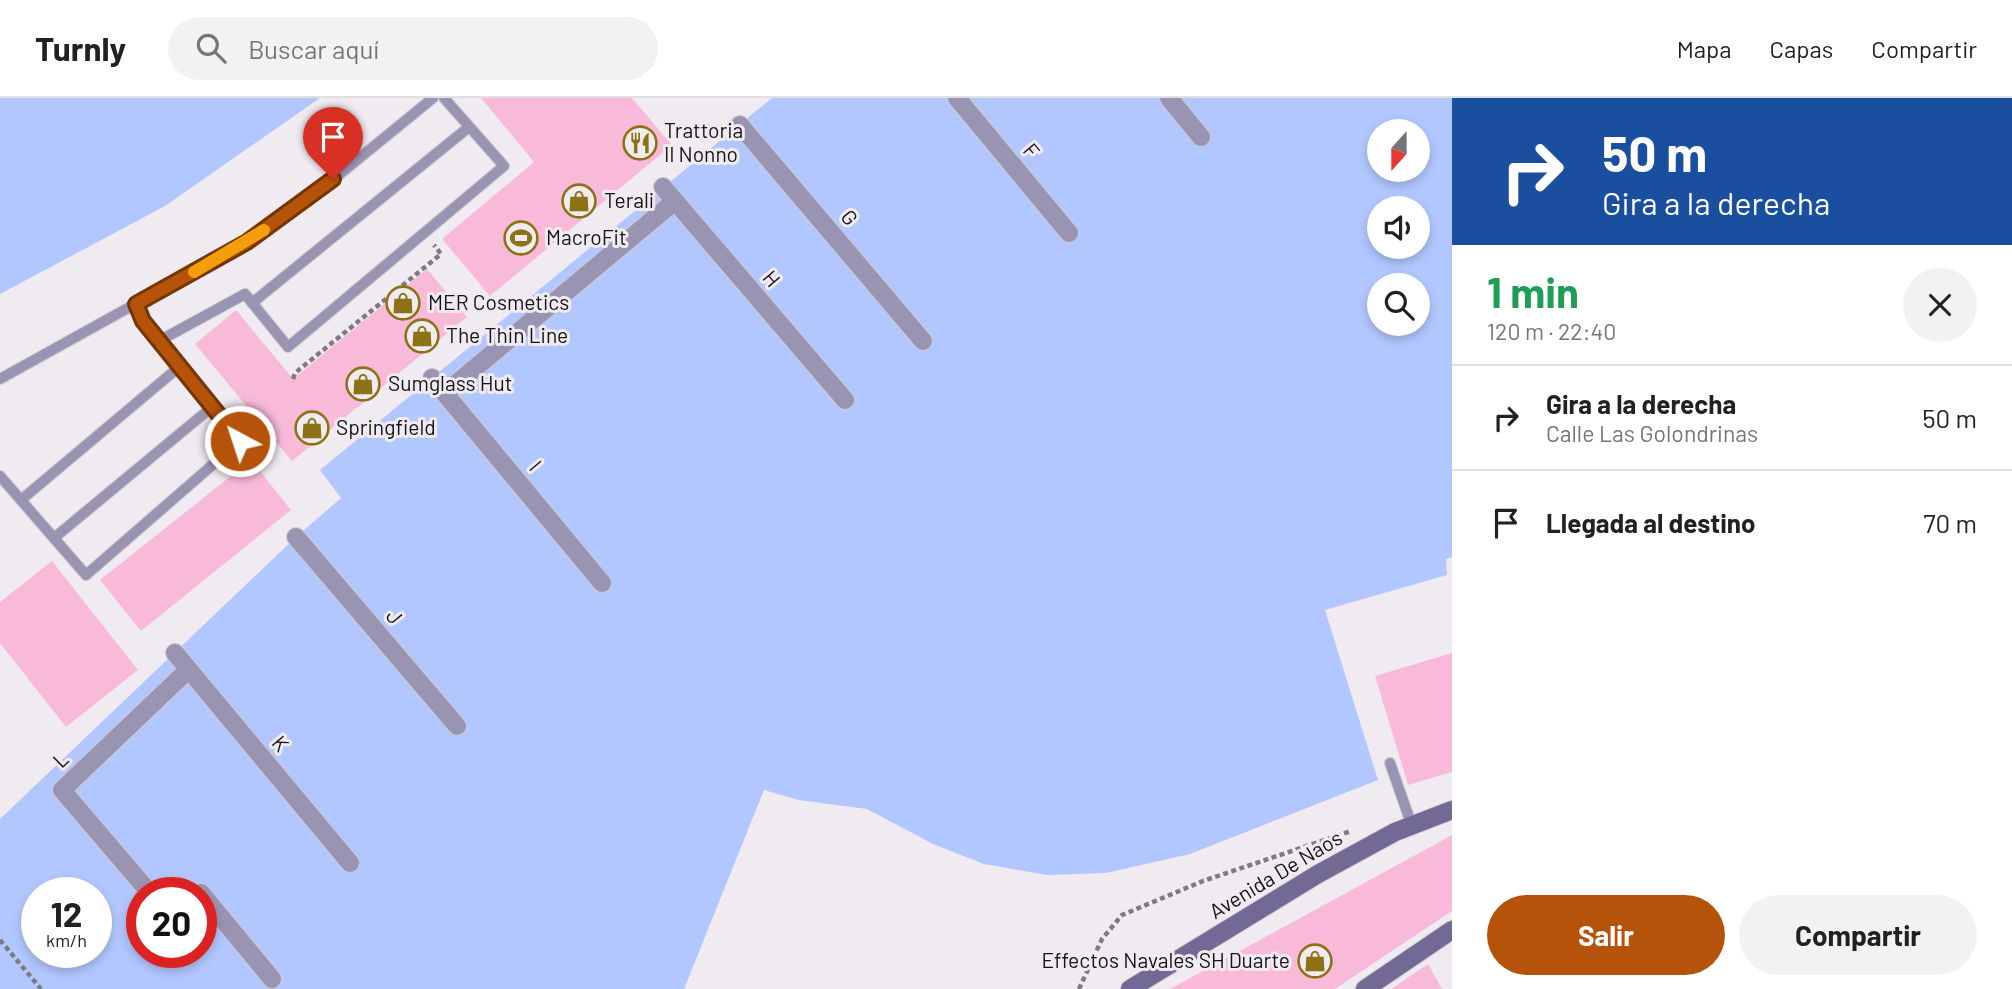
<!DOCTYPE html>
<html lang="es">
<head>
<meta charset="utf-8">
<style>
  :root { --surface:#fff; --page:#f2f2f2; --text:#202124; --muted:#757577; --line:#e0e0e0; --accent:#b45309 }
  body { margin:0; font-family:Barlow,sans-serif; background:var(--page); color:var(--text); height:100vh; display:flex; flex-direction:column; font-size:26px; white-space:nowrap }
  * { box-sizing:border-box; margin:0 }
  p { font-size:23px; color:var(--muted) }
  .icon { flex:none; width:38px; height:38px; fill:none; stroke:currentColor; stroke-width:2; stroke-linecap:round; stroke-linejoin:round }
  .map { position:relative; flex:1; overflow:hidden }
  .sheet { display:flex; flex-direction:column; background:var(--surface); width:560px }
  .sheet>* { flex:none }
  .banner { background:#1a4fa0; color:#fff; overflow:hidden }
  .needle { width:46px; rotate:201deg }
  .buttons { position:absolute; left:1367px; top:21px; display:grid; gap:14px }
  .buttons a { display:grid; place-items:center; width:63px; height:63px; border-radius:50%; background:var(--surface); box-shadow:0 4px 10px #0003; font-size:35px }
  .speed { position:absolute; left:21px; top:779px; display:flex; gap:14px; font-size:35px; font-weight:700; text-align:center }
  .speed>* { display:grid; place-content:center; width:91px; height:91px; border-radius:50%; background:var(--surface); box-shadow:0 4px 10px #0003; line-height:1 }
  .speed small { font-size:18px; font-weight:400 }
  .speed .limit { border:10px solid #d22; background:#fff; color:#111 }
  .pin { position:absolute; display:grid; place-items:center; width:60px; height:60px; color:#fff; margin:-72px -30px; border-radius:50% 50% 50% 0; rotate:-45deg; box-shadow:0 0 7px #0007 }
  .pin .icon { rotate:45deg }
  .me { position:absolute; width:77px; margin:-38px; rotate:320deg; stroke-linejoin:round; filter:drop-shadow(0 0 5px #0008) }
  .turn { display:flex; align-items:center; gap:24px; height:147px; padding:0 35px; font-size:32px }
  .turn .icon { width:91px; height:91px; stroke-width:2.5 }
  .turn b { display:block; font-size:49px; line-height:60px }
  .round { display:grid; place-items:center; flex:none; width:74px; height:74px; border-radius:37px; background:var(--page) }
  .headline { display:flex; align-items:center; justify-content:space-between; height:119px; padding:0 35px }
  h1 { font-size:42px; font-weight:700; line-height:52px; color:#1e9e55 }
  .cta { display:flex; gap:14px; margin-top:auto; padding:14px 35px }
  .cta a { flex:1; height:80px; border-radius:42px; background:var(--accent); color:#fff; font-size:28px; font-weight:700; line-height:80px; text-align:center }
  .cta a+a { background:var(--page); color:var(--text) }
  ul { padding:0; list-style:none }
  li { display:flex; align-items:center; gap:21px; height:105px; padding:0 35px; border-top:2px solid var(--line) }
  li div { flex:1 }
  li b { display:block; font-size:26px }
  li em { font-style:normal }
  header { display:flex; align-items:center; gap:42px; box-sizing:border-box; height:98px; padding:0 35px; background:var(--surface); border-bottom:2px solid var(--line) }
  header strong { font-size:33px }
  nav { display:flex; gap:38px; margin-inline-start:auto; font-size:24px }
  .search { width:490px; height:63px; background:var(--page); display:flex; align-items:center; gap:18px; box-sizing:border-box; padding:0 24px; border-radius:38px; color:var(--muted); font-size:26px }
  main { display:flex; flex:1; min-height:0 }
  .map>svg:first-child { display:block }
</style>
</head>
<body>
<header>
<strong>Turnly</strong>
<div class="search"><svg class="icon" aria-label="search" viewBox="0 0 24 24"><circle cx="10" cy="10" r="6"/><path d="M15 15l6 6"/></svg>Buscar aquí</div>
<nav><a>Mapa</a><a>Capas</a><a>Compartir</a></nav>
</header>
<main>
<div class="map">
<svg width="1452" height="891" viewBox="0 0 1452 891">
  <rect width="100%" height="100%" fill="#f0ebf1"/>
  <g fill="#b2c7ff" fill-rule="evenodd">
    <polygon points="0,0 320,0 165,108 0,196"/>
    <path d="M772,0H1452V459L1446,461L1447,477L1325,512L1378,682L1190,756L1106,775L1047,777L984,766L933,746L867,711L799,702L764,692L684,891H0V721L296,439L341,400L320,372ZM1379,33H1418V72H1379ZM1379,110H1418V149H1379ZM1379,187H1418V226H1379ZM37,794H96V854H37ZM142,794H201V854H142Z"/>
  </g>
  <g fill="#f9bada">
    <polygon points="481,0 632,0 672,47 490,198 442,141 534,64"/>
    <polygon points="427,171 467,219 292,363 195,246 236,212 293,281"/>
    <polygon points="251,362 291,412 141,533 100,482"/>
    <polygon points="52,463 138,572 66,629 0,545 0,504"/>
    <polygon points="1452,555 1452,674 1408,687 1375,578"/>
    <polygon points="1452,737 1452,813 1335,891 1170,891"/>
    <polygon points="1428,866 1442,891 1391,891"/>
  </g>
  <g fill="none" stroke-linecap="round" stroke-linejoin="round">
    <defs>
      <g id="lane">
        <polyline points="252,205 469,29"/>
        <polyline points="159,243 245,196 288,249 504,68 444,0"/>
        <polyline points="0,281 247,144 313,98 433,0"/>
        <polyline points="0,378 86,477 240,343 143,223 136,206"/>
        <polyline points="21,402 179,269"/>
        <polyline points="54,440 212,309"/>
        <polyline points="1390,665 1412,728"/>
      </g>
      <g id="street">
        <polyline points="957,0 1069,135"/>
        <polyline points="1169,0 1201,39"/>
        <polyline points="740,27 923,243"/>
        <polyline points="663,89 845,302"/>
        <polyline points="432,280 602,485"/>
        <polyline points="445,295 675,103"/>
        <polyline points="296,439 457,628"/>
        <polyline points="175,555 350,765"/>
        <polyline points="149,794 62,692 188,572"/>
        <polyline points="201,795 272,881"/>
      </g>
      <g id="secondary">
        <polyline points="1130,891 1318,776 1395,734 1452,712"/>
        <polyline points="1365,891 1452,832"/>
      </g>
    </defs>
    <use href="#lane" stroke="#cdc8ce" stroke-width="12"/>
    <use href="#street" stroke="#cdc8ce" stroke-width="20"/>
    <use href="#secondary" stroke="#cdc8ce" stroke-width="20"/>
    <g stroke="#7e7b7f" stroke-width="4.5" stroke-dasharray="5 3.5" stroke-linecap="butt">
      <polyline points="293,281 295,275 441,156 434,147"/>
      <polyline points="243,323 253,315"/>
      <polyline points="0,842 41,891"/>
      <polyline points="1079,891 1102,841 1122,817 1203,783 1351,733"/>
    </g>
    <use href="#lane" stroke="#9a94b3" stroke-width="10"/>
    <use href="#street" stroke="#9a94b3" stroke-width="18"/>
    <use href="#secondary" stroke="#736995" stroke-width="18"/>
  </g>
  <g fill="none" stroke-linecap="round" stroke-linejoin="round">
    <defs>
      <polyline id="route" points="240,343 143,223 136,206 247,144 333,81"/>
    </defs>
    <use href="#route" stroke="#753606" stroke-width="18"/>
    <use href="#route" stroke="#b45309" stroke-width="12"/>
    <polyline stroke="#f59e0b" stroke-width="12" points="194,174 264,132"/>
  </g>
  <defs>
    <symbol id="restaurant-ring" viewBox="-11 -11 22 22"><circle r="9.5" fill="#f0ebf1" stroke="#8c7215" stroke-width="1.5"/><path d="M-5-6h1v4h1v-4h1v4h1v-4h1v5L-1.5 .5V6h-2V.5L-5-1ZM5-6V6H3V1.5H1.5Q1.5-4 5-6Z" fill="#8c7215"/></symbol>
    <symbol id="shop-ring" viewBox="-11 -11 22 22"><circle r="9.5" fill="#f0ebf1" stroke="#8c7215" stroke-width="1.5"/><path d="M-5-2.5h2.3a2.7 3.5 0 0 1 5.4 0H5L5.5 6h-11ZM-1.5-2.5h3a1.5 2.3 0 0 0-3 0Z" fill="#8c7215"/></symbol>
    <symbol id="stadium-ring" viewBox="-11 -11 22 22"><circle r="9.5" fill="#f0ebf1" stroke="#8c7215" stroke-width="1.5"/><path d="M0-5a6.5 5 0 1 0 0 10a6.5 5 0 1 0 0-10ZM-3.5-1.8h7v3.6h-7Z" fill="#8c7215"/></symbol>
  </defs>
  <g fill-rule="evenodd">
    <use href="#restaurant-ring" x="621" y="26" width="38" height="38"/>
    <use href="#shop-ring" x="560" y="84" width="38" height="38"/>
    <use href="#stadium-ring" x="502" y="121" width="38" height="38"/>
    <use href="#shop-ring" x="384" y="186" width="38" height="38"/>
    <use href="#shop-ring" x="403" y="219" width="38" height="38"/>
    <use href="#shop-ring" x="344" y="267" width="38" height="38"/>
    <use href="#shop-ring" x="293" y="311" width="38" height="38"/>
    <use href="#shop-ring" x="1296" y="844" width="38" height="38"/>
  </g>
  <g text-anchor="middle" stroke-width="6" stroke-linejoin="round" paint-order="stroke">
    <g font-size="21" fill="#151315" stroke="#f0ebf1" text-anchor="start">
      <text x="664" y="40">Trattoria<tspan x="664" dy="24">Il Nonno</tspan></text>
      <text x="604" y="110">Terali</text>
      <text x="546" y="147">MacroFit</text>
      <text x="428" y="212">MER Cosmetics</text>
      <text x="446" y="245">The Thin Line</text>
      <text x="388" y="293">Sumglass Hut</text>
      <text x="336" y="337">Springfield</text>
      <text x="1290" y="870" text-anchor="end">Effectos Navales SH Duarte</text>
    </g>
    <g font-size="21" fill="#151315" stroke="#f0ebf1">
      <text transform="translate(1031 53) rotate(50)" y="7">F</text>
      <text transform="translate(849 120) rotate(50)" y="7">G</text>
      <text transform="translate(771 181) rotate(50)" y="7">H</text>
      <text transform="translate(535 368) rotate(50)" y="7">I</text>
      <text transform="translate(394 519) rotate(50)" y="7">J</text>
      <text transform="translate(280 646) rotate(50)" y="7">K</text>
      <text transform="translate(61 662) rotate(-44)" y="7">L</text>
      <text transform="translate(1276 777) rotate(-31)" y="7">Avenida De Naos</text>
    </g>
  </g>
</svg>
<div class="buttons">
<a><svg class="needle" viewBox="-14 -14 28 28"><path d="M0-13l5 13h-10z" fill="#e53935"/><path d="M0 13l5-13h-10z" fill="#757577"/></svg></a>
<a><svg class="icon" aria-label="sound" viewBox="0 0 24 24"><path d="M4 9h4l5-4v14l-5-4H4zM17 9q2 3 0 6"/></svg></a>
<a><svg class="icon" aria-label="search" viewBox="0 0 24 24"><circle cx="10" cy="10" r="6"/><path d="M15 15l6 6"/></svg></a>
</div>
<div class="speed"><div>12<small>km/h</small></div><div class="limit">20</div></div>
<div class="pin" style="left:333px;top:81px;background:#d93025"><svg class="icon" aria-label="arrive" viewBox="0 0 24 24"><path d="M6 21V4h12l-3 4 3 4H6"/></svg></div>
<svg class="me" style="left:240px;top:343px" viewBox="-20 -20 40 40"><circle r="17" fill="#b45309" stroke="#fff" stroke-width="3"/><path d="M0-11L8 9 0 5-8 9z" fill="#fff"/></svg>
</div>
<section class="sheet">
<div class="banner">
<div class="turn"><svg class="icon" aria-label="right" viewBox="0 0 24 24"><path d="M7 20v-9h11M14 6l5 5-5 5"/></svg><div><b>50 m</b>Gira a la derecha</div></div>
</div>
<div class="headline"><div><h1>1 min</h1><p>120 m · 22:40</p></div><a class="round"><svg class="icon" aria-label="close" viewBox="0 0 24 24"><path d="M6 6l12 12M18 6L6 18"/></svg></a></div>
<ul>
<li><svg class="icon" aria-label="right" viewBox="0 0 24 24"><path d="M7 20v-9h11M14 6l5 5-5 5"/></svg><div><b>Gira a la derecha</b><p>Calle Las Golondrinas</p></div><em>50 m</em></li>
<li><svg class="icon" aria-label="arrive" viewBox="0 0 24 24"><path d="M6 21V4h12l-3 4 3 4H6"/></svg><div><b>Llegada al destino</b></div><em>70 m</em></li>
</ul>
<div class="cta"><a>Salir</a><a>Compartir</a></div>
</section>
</main>
</body>
</html>
